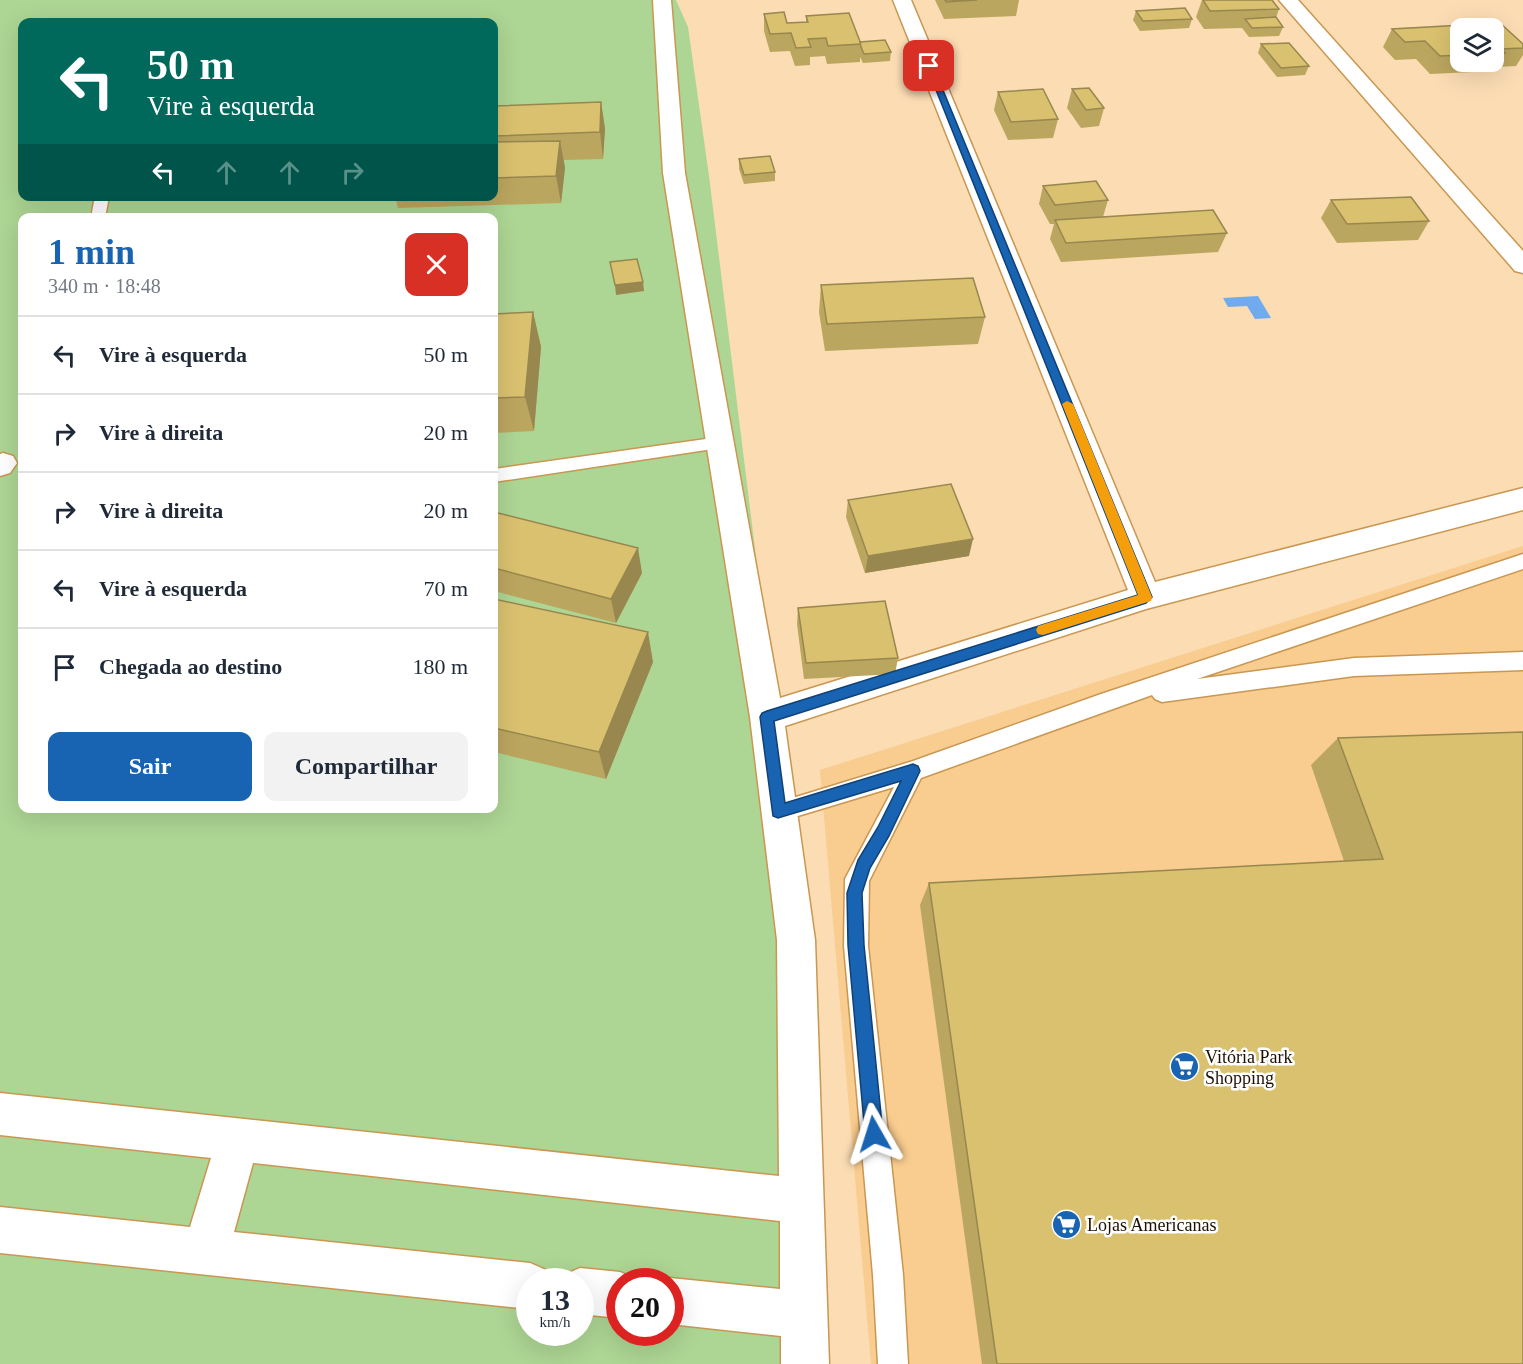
<!DOCTYPE html>
<html lang="pt">
<head>
<meta charset="utf-8">
<style>
  :root { --surface:#fff; --page:#f2f2f3; --text:#1f2937; --muted:#747a83; --line:#e0e1e3; --accent:#1864b3 }
  body { margin:0; font-family:Georgia,serif; background:var(--page); color:var(--text); height:100vh; display:flex; flex-direction:column; font-size:22px; white-space:nowrap }
  * { box-sizing:border-box; margin:0 }
  p { font-size:20px; color:var(--muted) }
  .icon { flex:none; width:33px; height:33px; fill:none; stroke:currentColor; stroke-width:2; stroke-linecap:round; stroke-linejoin:round }
  .map { position:relative; flex:1; overflow:hidden }
  .sheet { position:absolute; left:18px; top:213px; width:480px; height:600px; display:flex; flex-direction:column; background:var(--surface); border-radius:12px; box-shadow:0 6px 24px #0002 }
  .sheet>* { flex:none }
  .guide { position:absolute; left:18px; top:18px; width:480px; height:183px; border-radius:12px; box-shadow:0 6px 24px #0002; background:#00695c; color:#fff; overflow:hidden }
  .controls { position:absolute; left:1450px; top:18px; display:grid; gap:12px }
  .controls a { display:grid; place-items:center; width:54px; height:54px; border-radius:12px; background:var(--surface); box-shadow:0 6px 24px #0002; font-size:30px }
  .speed { position:absolute; left:516px; top:1268px; display:flex; gap:12px; font-size:30px; font-weight:700; text-align:center }
  .speed>* { display:grid; place-content:center; width:78px; height:78px; border-radius:50%; background:var(--surface); box-shadow:0 6px 24px #0002; line-height:1 }
  .speed small { font-size:15px; font-weight:400 }
  .speed .limit { border:9px solid #d22; background:#fff; color:#111 }
  .pin { position:absolute; display:grid; place-items:center; width:51px; height:51px; color:#fff; margin:-26px; border-radius:12px; box-shadow:0 3px 9px #0006 }
  .me { position:absolute; width:66px; margin:-33px; rotate:354deg; stroke-linejoin:round; filter:drop-shadow(0 0 4px #0008) }
  .turn { display:flex; align-items:center; gap:21px; height:126px; padding:0 30px; font-size:27px }
  .turn .icon { width:78px; height:78px; stroke-width:2.5 }
  .turn b { display:block; font-size:42px; line-height:51px }
  .lanes { display:flex; align-items:center; height:57px; padding:0 30px; background:#0003; justify-content:center; gap:30px; direction:ltr }
  .lanes .off { opacity:.35 }
  .round { display:grid; place-items:center; flex:none; width:63px; height:63px; border-radius:12px; background:var(--page) }
  .head { display:flex; align-items:center; justify-content:space-between; height:102px; padding:0 30px }
  h1 { font-size:36px; font-weight:700; line-height:45px; color:var(--accent) }
  .primary-button { display:flex; gap:12px; margin-top:auto; padding:12px 30px }
  .primary-button a { flex:1; height:69px; border-radius:12px; background:var(--accent); color:#fff; font-size:24px; font-weight:700; line-height:69px; text-align:center }
  .primary-button a+a { background:var(--page); color:var(--text) }
  ul { padding:0; list-style:none }
  li { display:flex; align-items:center; gap:18px; height:78px; padding:0 30px; border-top:2px solid var(--line) }
  li div { flex:1 }
  li b { display:block; font-size:22px }
  li em { font-style:normal }
  .map>svg:first-child { display:block }
</style>
</head>
<body>
<div class="map">
<svg width="1523" height="1364" viewBox="0 0 1523 1364">
  <rect width="100%" height="100%" fill="#fbdcb3"/>
  <polygon fill="#f9cc8f" points="1523,546 1523,1364 871,1364 820,770"/>
  <path fill="#add593" fill-rule="evenodd" d="M0,0H676L688,27L709,176L804,946L811,1364H0ZM22,22H494V196H22ZM22,218H494V808H22ZM530,1281H580V1332H530ZM620,1281H670V1332H620Z"/>
  <polygon fill="#70aaef" points="1258,296 1271,318 1255,319 1247,306 1228,307 1223,298"/>
  <g fill="none" stroke-linecap="round" stroke-linejoin="round">
    <defs>
      <g id="service">
        <polygon points="95,196 109,196 105,218 91,218"/>
        <polygon points="720,437 726,439 729,443 726,447 494,482 494,469"/>
        <polygon points="1523,554 1523,569 1197,679 1354,658 1523,652 1523,670 1354,676 1162,702 1155,699 1152,695 921,778 869,881 868,946 903,1275 908,1364 878,1364 873,1275 844,946 845,879 894,787 778,822 770,819 767,812 770,805 913,761 1101,694"/>
      </g>
      <g id="minor">
        <polygon points="653,0 671,0 685,173 780,698 1128,590 893,0 911,0 1155,582 1523,488 1523,510 1146,609 785,726 815,940 829,1364 781,1364 781,1336 670,1324 670,1281 662,1281 670,1278 780,1289 780,1221 253,1163 234,1232 530,1263 546,1270 551,1281 530,1281 530,1309 0,1253 0,1207 190,1227 211,1158 0,1135 0,1093 779,1176 777,940 750,717 663,173"/>
        <polygon points="1279,0 1298,0 1523,251 1523,273 1515,271"/>
        <polygon points="3,453 13,456 17,463 10,473 0,476 0,454"/>
        <polygon points="580,1268 620,1272 636,1279 637,1281 620,1281 620,1318 580,1314 580,1281 561,1281 564,1275"/>
      </g>
    </defs>
    <use href="#service" stroke="#c99751" stroke-width="3"/>
    <use href="#minor" stroke="#c99751" stroke-width="3"/>
    <use href="#service" fill="#fff" fill-rule="evenodd"/>
    <use href="#minor" fill="#fff" fill-rule="evenodd"/>
  </g>
  <g fill="#bba65f" fill-rule="evenodd">
    <polygon points="935,0 1019,0 1016,16 944,19"/>
    <polygon points="1202,0 1272,0 1279,9 1276,18 1283,27 1279,36 1249,37 1242,28 1204,29 1196,17"/>
    <polygon points="1136,11 1192,19 1189,28 1140,31 1133,20"/>
    <polygon points="764,14 787,23 806,22 806,16 860,42 891,52 890,61 863,63 860,57 860,62 827,64 825,56 810,57 810,65 795,66 790,51 770,52 764,31"/>
    <path d="M1500,23L1523,44V55L1516,66L1496,67L1494,71L1430,74L1416,59L1395,60L1383,47L1392,29ZM1461,28H1494V62H1461Z"/>
    <polygon points="1261,44 1309,66 1305,75 1277,77 1258,53"/>
    <polygon points="1072,89 1104,108 1099,126 1081,128 1067,108"/>
    <polygon points="998,92 1058,119 1053,138 1008,140 994,110"/>
    <polygon points="601,102 605,129 603,159 564,160 565,168 561,203 398,208 395,196 494,196 494,106"/>
    <polygon points="739,159 775,172 775,181 744,184 739,169"/>
    <polygon points="1043,186 1108,200 1103,217 1227,233 1218,252 1061,262 1050,239 1054,224 1050,224 1039,204"/>
    <polygon points="1331,200 1429,221 1418,240 1337,243 1321,218"/>
    <polygon points="821,285 985,317 978,344 825,351 819,312"/>
    <polygon points="533,312 541,347 534,431 494,433 494,314"/>
    <polygon points="848,500 969,556 865,573 846,517"/>
    <polygon points="494,512 642,573 616,623 494,591"/>
    <polygon points="494,599 653,662 606,779 494,752"/>
    <polygon points="798,608 898,658 895,674 804,679 797,624"/>
    <polygon points="1523,732 1523,1364 982,1364 920,905 929,883 1344,861 1311,765 1338,738"/>
  </g>
  <g fill="#98874e">
    <polygon points="601,102 605,129 603,159 600,132"/>
    <polygon points="560,141 565,168 561,203 556,176"/>
    <polygon points="643,282 644,291 616,295 615,285"/>
    <polygon points="533,312 541,347 534,431 525,397"/>
    <polygon points="973,539 969,556 865,573 868,556"/>
    <polygon points="638,548 642,573 616,623 611,599"/>
    <polygon points="648,632 653,662 606,779 599,752"/>
  </g>
  <g fill="#d9c16f" stroke="#98874e" stroke-width="1.5">
    <polygon points="945,0 977,0 946,2"/>
    <polygon points="1203,0 1272,0 1279,9 1210,11"/>
    <polygon points="1185,8 1192,19 1143,21 1136,11"/>
    <polygon points="784,12 787,23 808,22 806,16 849,13 861,44 828,46 826,38 808,39 811,47 796,48 791,33 770,34 764,14"/>
    <polygon points="1276,17 1283,27 1252,28 1245,19"/>
    <polygon points="1500,23 1523,44 1523,48 1502,49 1505,53 1494,53 1494,28 1461,28 1461,55 1440,56 1425,41 1405,42 1392,29"/>
    <polygon points="885,40 891,52 864,54 861,47 860,42"/>
    <polygon points="1289,43 1309,66 1281,68 1261,44"/>
    <polygon points="1089,88 1104,108 1086,110 1072,89"/>
    <polygon points="1043,89 1058,119 1011,122 998,92"/>
    <polygon points="601,102 600,132 494,136 494,106"/>
    <polygon points="560,141 556,176 494,178 494,142"/>
    <polygon points="770,156 775,172 744,175 739,159"/>
    <polygon points="1096,181 1108,200 1055,205 1043,186"/>
    <polygon points="1411,197 1429,221 1347,224 1331,200"/>
    <polygon points="1213,210 1227,233 1066,243 1055,220"/>
    <polygon points="637,259 643,282 615,285 610,262"/>
    <polygon points="973,278 985,317 827,324 821,285"/>
    <polygon points="533,312 525,397 494,398 494,314"/>
    <polygon points="951,484 973,539 868,556 848,500"/>
    <polygon points="494,512 638,548 611,599 494,568"/>
    <polygon points="494,599 648,632 599,752 494,728"/>
    <polygon points="885,601 898,658 806,663 798,608"/>
    <polygon points="1523,732 1523,1364 997,1364 929,883 1383,859 1338,738"/>
  </g>
  <polygon fill="#1864b3" stroke="#104174" stroke-width="1.5" points="926,65 933,66 1152,597 1146,603 774,721 785,803 913,764 918,766 920,771 889,836 870,868 862,893 864,945 883,1134 880,1140 874,1143 868,1140 865,1134 848,945 847,893 858,860 878,827 901,781 778,818 773,816 760,717 762,713 767,711 1138,595"/>
  <polygon fill="#f59e0b" points="1067,401 1073,404 1152,597 1151,601 1043,635 1038,634 1036,630 1038,626 1138,595 1062,404"/>
  <defs>
    <symbol id="supermarket-disc" viewBox="-11 -11 22 22"><circle r="9.5" fill="#1864b3" stroke="#fff"/><path d="M-6-5.5h2.5l.6 2H6L4.5 2H-2.5L-4.4-4H-6ZM-1.5 3.2a1.3 1.3 0 1 0 .1 0ZM3 3.2a1.3 1.3 0 1 0 .1 0Z" fill="#fff"/></symbol>
  </defs>
  <g fill-rule="evenodd">
    <use href="#supermarket-disc" x="1168" y="1050" width="33" height="33"/>
    <use href="#supermarket-disc" x="1050" y="1208" width="33" height="33"/>
  </g>
  <g text-anchor="middle" stroke-width="5" stroke-linejoin="round" paint-order="stroke">
    <g font-size="18" fill="#1f1000" stroke="#fff" text-anchor="start">
      <text x="1205" y="1063">Vitória Park<tspan x="1205" dy="21">Shopping</tspan></text>
      <text x="1087" y="1231">Lojas Americanas</text>
    </g>
  </g>
</svg>
<div class="controls">
<a><svg class="icon" aria-label="layers" viewBox="0 0 24 24"><path d="M12 4l9 5-9 5-9-5zM3 14l9 5 9-5"/></svg></a>
</div>
<div class="speed"><div>13<small>km/h</small></div><div class="limit">20</div></div>
<div class="pin" style="left:929px;top:66px;background:#d93025"><svg class="icon" aria-label="arrive" viewBox="0 0 24 24"><path d="M6 21V4h12l-3 4 3 4H6"/></svg></div>
<svg class="me" style="left:874px;top:1134px" viewBox="-20 -20 40 40"><path d="M0-17L14 15 0 8-14 15z" fill="#1864b3" stroke="#fff" stroke-width="4"/></svg>
<div class="guide">
<div class="turn"><svg class="icon" aria-label="left" viewBox="0 0 24 24"><path d="M17 20v-9H6M10 6l-5 5 5 5"/></svg><div><b>50 m</b>Vire à esquerda</div></div>
<div class="lanes"><svg class="icon" aria-label="left" viewBox="0 0 24 24"><path d="M17 20v-9H6M10 6l-5 5 5 5"/></svg><svg class="icon off" aria-label="ahead" viewBox="0 0 24 24"><path d="M12 20V5M6 11l6-6 6 6"/></svg><svg class="icon off" aria-label="ahead" viewBox="0 0 24 24"><path d="M12 20V5M6 11l6-6 6 6"/></svg><svg class="icon off" aria-label="right" viewBox="0 0 24 24"><path d="M7 20v-9h11M14 6l5 5-5 5"/></svg></div>
</div>
<section class="sheet">
<div class="head"><div><h1>1 min</h1><p>340 m · 18:48</p></div><a class="round" style="background:#d93025;color:#fff"><svg class="icon" aria-label="close" viewBox="0 0 24 24"><path d="M6 6l12 12M18 6L6 18"/></svg></a></div>
<ul>
<li><svg class="icon" aria-label="left" viewBox="0 0 24 24"><path d="M17 20v-9H6M10 6l-5 5 5 5"/></svg><div><b>Vire à esquerda</b></div><em>50 m</em></li>
<li><svg class="icon" aria-label="right" viewBox="0 0 24 24"><path d="M7 20v-9h11M14 6l5 5-5 5"/></svg><div><b>Vire à direita</b></div><em>20 m</em></li>
<li><svg class="icon" aria-label="right" viewBox="0 0 24 24"><path d="M7 20v-9h11M14 6l5 5-5 5"/></svg><div><b>Vire à direita</b></div><em>20 m</em></li>
<li><svg class="icon" aria-label="left" viewBox="0 0 24 24"><path d="M17 20v-9H6M10 6l-5 5 5 5"/></svg><div><b>Vire à esquerda</b></div><em>70 m</em></li>
<li><svg class="icon" aria-label="arrive" viewBox="0 0 24 24"><path d="M6 21V4h12l-3 4 3 4H6"/></svg><div><b>Chegada ao destino</b></div><em>180 m</em></li>
</ul>
<div class="primary-button"><a>Sair</a><a>Compartilhar</a></div>
</section>
</div>
</body>
</html>
